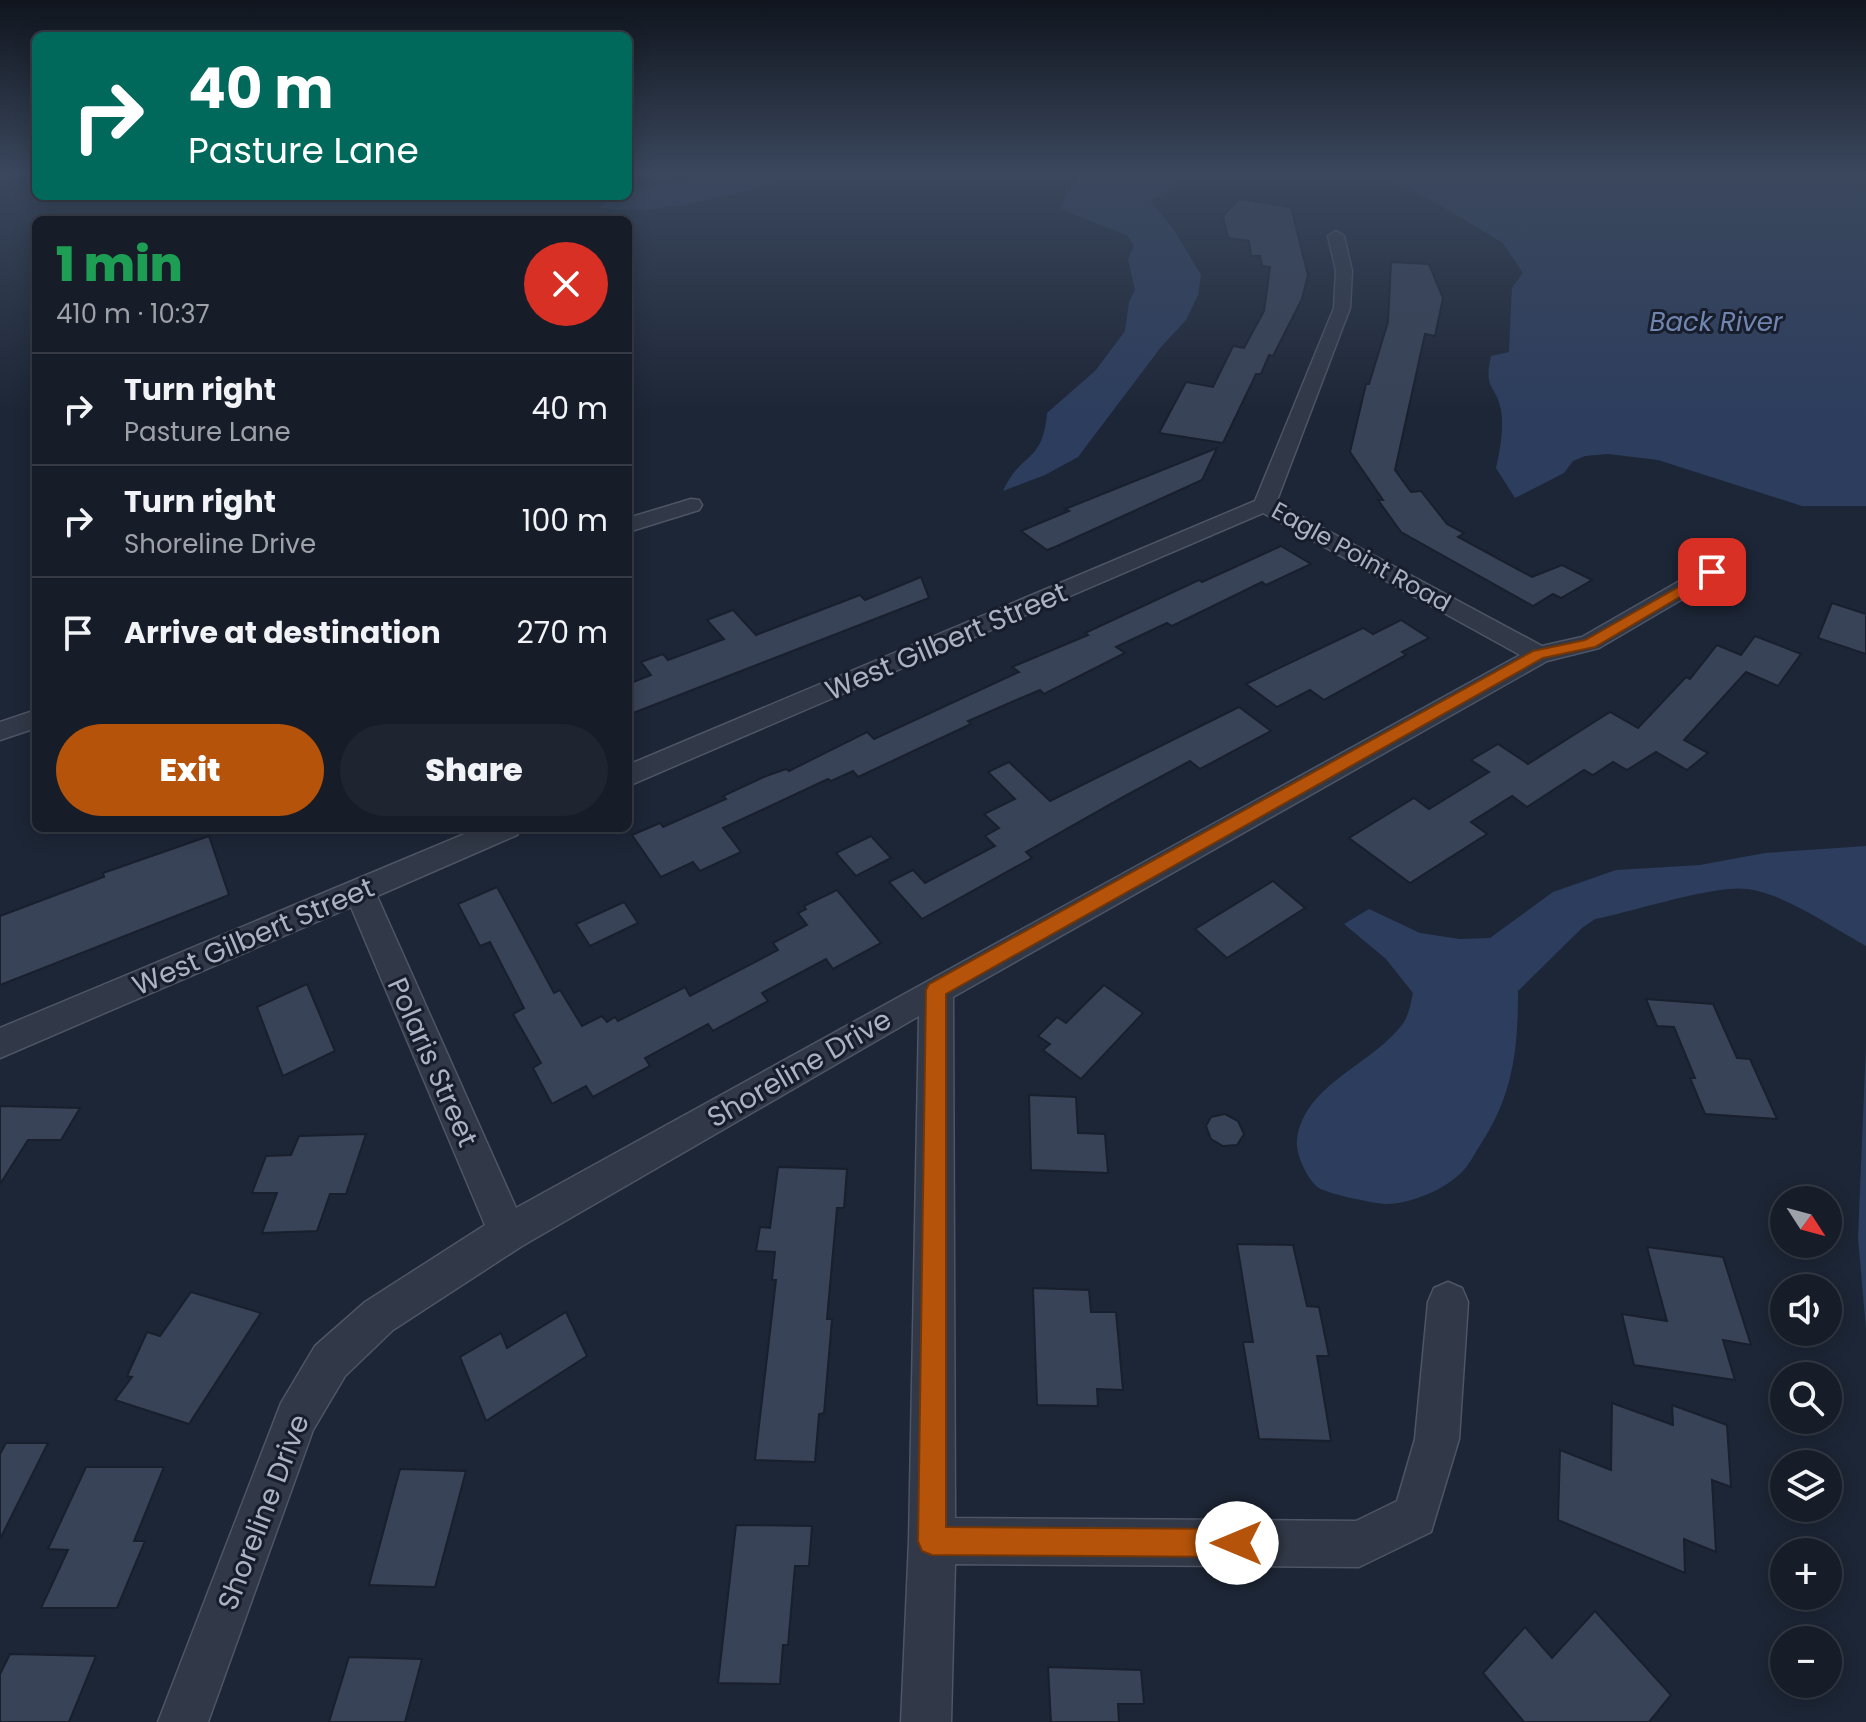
<!DOCTYPE html>
<html lang="en">
<head>
<meta charset="utf-8">
<style>
  :root { --surface:#161c28; --page:#1f2530; --text:#f1f3f6; --muted:#9ea1a8; --line:#353a45; --accent:#b45309 }
  body { margin:0; font-family:Poppins,sans-serif; background:var(--page); color:var(--text); height:100vh; display:flex; flex-direction:column; font-size:30px; white-space:nowrap }
  * { box-sizing:border-box; margin:0 }
  p { font-size:26px; color:var(--muted) }
  .icon { flex:none; width:44px; height:44px; fill:none; stroke:currentColor; stroke-width:2; stroke-linecap:round; stroke-linejoin:round }
  .map { position:relative; flex:1; overflow:hidden }
  .side { position:absolute; left:32px; top:216px; width:600px; height:616px; display:flex; flex-direction:column; background:var(--surface); border-radius:12px; box-shadow:0 4px 20px #0003,0 0 0 2px var(--line) }
  .side>* { flex:none }
  .hud { position:absolute; left:32px; top:32px; width:600px; height:168px; border-radius:12px; box-shadow:0 4px 20px #0003,0 0 0 2px var(--line); background:#00695c; color:#fff; overflow:hidden }
  .needle { width:52px; rotate:126deg }
  .tools { position:absolute; left:1770px; top:1186px; display:grid; gap:16px }
  .tools a { display:grid; place-items:center; width:72px; height:72px; border-radius:50%; background:var(--surface); box-shadow:0 4px 20px #0003,0 0 0 2px var(--line); font-size:40px }
  .pin { position:absolute; display:grid; place-items:center; width:68px; height:68px; color:#fff; margin:-34px; border-radius:16px; box-shadow:0 4px 12px #0006 }
  .me { position:absolute; width:88px; margin:-44px; rotate:270deg; stroke-linejoin:round; filter:drop-shadow(0 0 6px #0008) }
  .turn { display:flex; align-items:center; gap:28px; height:168px; padding:0 24px; font-size:36px }
  .turn .icon { width:104px; height:104px; stroke-width:2.5 }
  .turn b { display:block; font-size:56px; line-height:68px }
  .round { display:grid; place-items:center; flex:none; width:84px; height:84px; border-radius:42px; background:var(--page) }
  .summary { display:flex; align-items:center; justify-content:space-between; height:136px; padding:0 24px }
  h1 { font-size:48px; font-weight:800; line-height:60px; color:#1e9e55 }
  .action { display:flex; gap:16px; margin-top:auto; padding:16px 24px }
  .action a { flex:1; height:92px; border-radius:48px; background:var(--accent); color:#fff; font-size:32px; font-weight:800; line-height:92px; text-align:center }
  .action a+a { background:var(--page); color:var(--text) }
  ul { padding:0; list-style:none }
  li { display:flex; align-items:center; gap:24px; height:112px; padding:0 24px; border-top:2px solid var(--line) }
  li div { flex:1 }
  li b { display:block; font-size:30px }
  li em { font-style:normal }
  .map>svg:first-child { display:block }
</style>
</head>
<body>
<div class="map">
<svg width="1866" height="1722" viewBox="0 0 1866 1722">
  <rect width="100%" height="100%" fill="#1d2636"/>
  <g fill="#2d3d5d">
    <path d="M707,172H823C758,186 664,218 600,208L611,196H628V189L665,186Z"/>
    <path d="M1065,172H1866V506H1802L1658,460L1608,454L1585,456L1573,461L1564,473L1515,498L1496,468C1500,450 1504,429 1501,410C1496,384 1483,390 1491,356L1509,352L1512,288L1523,273L1503,243L1426,197L1391,181L1337,177L1183,181L1151,201L1174,230L1201,275L1198,295L1186,320L1161,347L1078,457L1045,475L1003,491C1021,451 1043,464 1047,413L1096,370L1125,331L1129,302L1135,290L1128,259L1134,246L1128,236L1061,209L1064,198L1077,180Z"/>
    <path d="M1866,846V946C1833,928 1785,894 1748,889C1716,884 1631,912 1595,919L1582,928L1518,991C1518,1051 1513,1096 1479,1147C1474,1155 1469,1165 1462,1172C1446,1189 1408,1205 1385,1204C1372,1203 1329,1194 1319,1188C1308,1181 1295,1153 1297,1140C1304,1083 1374,1065 1404,1022C1409,1014 1411,1002 1413,993L1386,959L1344,924L1369,909L1420,933L1460,939L1490,938L1553,892L1616,870L1700,865L1765,853Z"/>
    <polygon points="1866,1045 1866,1329 1858,1238"/>
  </g>
  <g fill="#394357" stroke="#181f2d" stroke-width="2">
    <polygon points="1239,199 1291,207 1308,275 1302,299 1273,356 1269,355 1261,374 1256,374 1223,443 1159,433 1186,382 1213,387 1233,346 1244,348 1264,311 1270,267 1262,266 1260,256 1251,256 1249,241 1228,238 1223,216"/>
    <polygon points="1391,262 1429,264 1443,298 1435,336 1425,334 1395,470 1411,492 1421,491 1447,524 1464,533 1458,537 1532,577 1562,565 1592,580 1561,598 1553,594 1533,606 1401,532 1378,500 1383,500 1350,452 1366,384 1369,384 1388,322"/>
    <polygon points="1217,448 1202,480 1055,547 1047,550 1021,531 1069,511 1065,509"/>
    <polygon points="1281,546 1311,564 1266,585 1262,582 1172,626 1167,623 1116,647 1125,653 1044,694 1040,690 1014,701 968,721 971,724 858,777 853,771 831,781 828,779 723,828 741,852 700,871 693,862 661,877 632,835 660,823 663,827 726,799 723,796 766,776 786,769 789,771 867,732 874,739 1019,672 1012,667 1088,635 1085,633 1199,580 1202,582"/>
    <polygon points="921,577 929,598 628,715 628,684 651,675 641,662 663,654 668,660 724,639 707,620 733,610 756,635 860,595 865,600"/>
    <polygon points="1832,603 1866,614 1866,654 1818,638"/>
    <polygon points="1401,620 1429,638 1402,652 1406,655 1324,700 1310,690 1277,707 1246,684 1363,628 1373,634"/>
    <polygon points="1755,636 1801,654 1778,686 1746,672 1684,740 1708,753 1687,770 1656,752 1627,770 1613,762 1593,775 1584,770 1527,807 1512,796 1471,822 1487,834 1410,883 1349,838 1414,798 1429,809 1489,772 1471,760 1498,744 1528,764 1610,712 1638,728 1686,677 1690,679 1717,645 1741,655"/>
    <polygon points="1239,707 1271,731 1200,769 1190,761 1125,796 1026,852 1032,858 922,919 889,882 913,870 925,883 995,846 985,836 999,828 984,814 1015,799 988,772 1009,762 1050,801"/>
    <polygon points="209,836 229,895 0,985 0,916 104,877 103,873"/>
    <polygon points="871,836 891,858 856,876 836,853"/>
    <polygon points="1273,881 1305,908 1227,958 1195,929"/>
    <polygon points="497,887 554,993 560,990 582,1026 602,1016 607,1022 615,1017 618,1021 685,987 690,996 778,950 773,943 807,925 798,913 806,909 804,906 837,890 881,943 833,969 826,959 762,993 768,1001 713,1031 708,1024 645,1058 650,1066 593,1097 586,1086 552,1104 533,1068 541,1063 513,1014 524,1008 490,942 480,946 458,904"/>
    <polygon points="624,902 638,923 590,946 576,924"/>
    <polygon points="307,984 335,1051 283,1076 257,1007"/>
    <polygon points="1104,985 1143,1013 1081,1079 1043,1050 1050,1044 1038,1036 1057,1017 1066,1023"/>
    <polygon points="1646,999 1713,1004 1737,1058 1750,1059 1777,1119 1705,1114 1690,1078 1695,1078 1674,1027 1657,1026"/>
    <polygon points="1029,1095 1076,1097 1078,1133 1105,1134 1108,1173 1031,1170"/>
    <polygon points="0,1106 80,1108 61,1140 28,1140 0,1184"/>
    <polygon points="1225,1114 1238,1121 1244,1134 1237,1145 1223,1146 1211,1139 1206,1126 1211,1117"/>
    <polygon points="366,1134 346,1194 330,1194 317,1231 262,1233 277,1193 252,1193 266,1156 291,1155 299,1136"/>
    <polygon points="778,1167 847,1169 844,1208 837,1208 827,1319 832,1319 824,1413 819,1414 815,1462 755,1460 776,1280 772,1280 775,1252 756,1251 760,1227 770,1228"/>
    <polygon points="1237,1244 1293,1245 1307,1306 1319,1307 1329,1356 1317,1356 1331,1441 1259,1439 1243,1342 1253,1342"/>
    <polygon points="1647,1247 1723,1257 1751,1345 1723,1340 1735,1380 1634,1365 1622,1314 1667,1321"/>
    <polygon points="1033,1288 1089,1290 1091,1312 1116,1312 1123,1390 1097,1389 1098,1406 1037,1405"/>
    <polygon points="191,1292 261,1313 189,1424 115,1400 132,1377 127,1376 147,1332 160,1336"/>
    <polygon points="566,1312 587,1356 486,1421 460,1357 501,1333 507,1348"/>
    <polygon points="1612,1403 1673,1425 1672,1405 1727,1425 1731,1487 1712,1480 1716,1552 1684,1539 1685,1573 1558,1520 1560,1450 1611,1470"/>
    <polygon points="6,1443 48,1443 0,1539 0,1454"/>
    <polygon points="86,1467 164,1467 134,1541 145,1541 117,1608 41,1608 68,1550 48,1549"/>
    <polygon points="400,1469 466,1471 435,1587 369,1585"/>
    <polygon points="736,1525 812,1526 809,1566 795,1566 788,1645 783,1645 780,1684 718,1683"/>
    <polygon points="1595,1611 1671,1695 1649,1722 1524,1722 1483,1673 1525,1627 1552,1658"/>
    <polygon points="10,1654 96,1656 69,1722 0,1722 0,1674"/>
    <polygon points="349,1657 422,1659 405,1722 329,1722"/>
    <polygon points="1048,1667 1141,1670 1144,1704 1118,1704 1119,1722 1051,1722"/>
  </g>
  <g fill="none" stroke-linecap="round" stroke-linejoin="round">
    <defs>
      <g id="minor">
        <polygon points="1336,231 1344,236 1352,271 1350,308 1276,503 1542,646 1582,637 1704,567 1720,567 1724,572 1720,577 1599,648 1547,661 953,997 955,1518 1356,1521 1397,1501 1415,1439 1428,1302 1434,1288 1448,1282 1462,1288 1468,1302 1459,1439 1431,1532 1359,1567 955,1564 951,1722 901,1722 909,1541 919,1016 522,1246 393,1330 345,1376 313,1430 208,1722 158,1722 281,1403 315,1346 365,1302 485,1225 351,907 0,1058 0,1028 479,828 522,828 517,835 377,896 516,1208 1520,655 1263,513 628,786 628,765 1255,501 1334,308 1336,271 1328,236"/>
        <polygon points="691,499 699,500 702,505 699,510 628,532 628,518"/>
        <polygon points="36,710 36,728 0,740 0,722"/>
      </g>
    </defs>
    <use href="#minor" stroke="#4e5565" stroke-width="3"/>
    <use href="#minor" fill="#313847" fill-rule="evenodd"/>
  </g>
  <linearGradient id="sky" x2="0" y2="1"><stop stop-color="#10151e"/><stop offset="0.42" stop-color="#3a475d"/><stop offset="1" stop-color="#3a475d" stop-opacity="0"/></linearGradient>
  <rect width="1866" height="413" fill="url(#sky)"/>
  <polygon fill="#b45309" stroke="#753606" stroke-width="2" points="1712,568 1717,569 1717,575 1595,647 1543,658 946,994 946,1527 1237,1529 1247,1533 1251,1543 1247,1553 1237,1557 932,1555 922,1551 918,1541 926,990 929,984 1533,651 1585,640"/>
  <g text-anchor="middle" stroke-width="6" stroke-linejoin="round" paint-order="stroke">
    <g font-size="24" fill="#aab2c4" stroke="#171d2b">
      <text transform="translate(1361 557) rotate(29)" y="8">Eagle Point Road</text>
    </g>
    <g font-size="26" font-style="italic" fill="#7086b0" stroke="#171d2b">
      <text x="1716" y="331">Back River</text>
    </g>
    <g font-size="28" fill="#aab2c4" stroke="#171d2b">
      <text transform="translate(946 641) rotate(-23)" y="10">West Gilbert Street</text>
      <text transform="translate(253 936) rotate(-23)" y="10">West Gilbert Street</text>
      <text transform="translate(433 1062) rotate(66)" y="10">Polaris Street</text>
      <text transform="translate(799 1068) rotate(-30)" y="10">Shoreline Drive</text>
      <text transform="translate(263 1512) rotate(-69)" y="10">Shoreline Drive</text>
    </g>
  </g>
</svg>
<div class="tools">
<a><svg class="needle" viewBox="-14 -14 28 28"><path d="M0-13l5 13h-10z" fill="#e53935"/><path d="M0 13l5-13h-10z" fill="#9ea1a8"/></svg></a>
<a><svg class="icon" aria-label="sound" viewBox="0 0 24 24"><path d="M4 9h4l5-4v14l-5-4H4zM17 9q2 3 0 6"/></svg></a>
<a><svg class="icon" aria-label="search" viewBox="0 0 24 24"><circle cx="10" cy="10" r="6"/><path d="M15 15l6 6"/></svg></a>
<a><svg class="icon" aria-label="layers" viewBox="0 0 24 24"><path d="M12 4l9 5-9 5-9-5zM3 14l9 5 9-5"/></svg></a>
<a>+</a>
<a>−</a>
</div>
<div class="pin" style="left:1712px;top:572px;background:#d93025"><svg class="icon" aria-label="arrive" viewBox="0 0 24 24"><path d="M6 21V4h12l-3 4 3 4H6"/></svg></div>
<svg class="me" style="left:1237px;top:1543px" viewBox="-20 -20 40 40"><circle r="19" fill="#fff"/><path d="M0-13L10 11 0 6-10 11z" fill="#b45309"/></svg>
<div class="hud">
<div class="turn"><svg class="icon" aria-label="right" viewBox="0 0 24 24"><path d="M7 20v-9h11M14 6l5 5-5 5"/></svg><div><b>40 m</b>Pasture Lane</div></div>
</div>
<section class="side">
<div class="summary"><div><h1>1 min</h1><p>410 m · 10:37</p></div><a class="round" style="background:#d93025;color:#fff"><svg class="icon" aria-label="close" viewBox="0 0 24 24"><path d="M6 6l12 12M18 6L6 18"/></svg></a></div>
<ul>
<li><svg class="icon" aria-label="right" viewBox="0 0 24 24"><path d="M7 20v-9h11M14 6l5 5-5 5"/></svg><div><b>Turn right</b><p>Pasture Lane</p></div><em>40 m</em></li>
<li><svg class="icon" aria-label="right" viewBox="0 0 24 24"><path d="M7 20v-9h11M14 6l5 5-5 5"/></svg><div><b>Turn right</b><p>Shoreline Drive</p></div><em>100 m</em></li>
<li><svg class="icon" aria-label="arrive" viewBox="0 0 24 24"><path d="M6 21V4h12l-3 4 3 4H6"/></svg><div><b>Arrive at destination</b></div><em>270 m</em></li>
</ul>
<div class="action"><a>Exit</a><a>Share</a></div>
</section>
</div>
</body>
</html>
